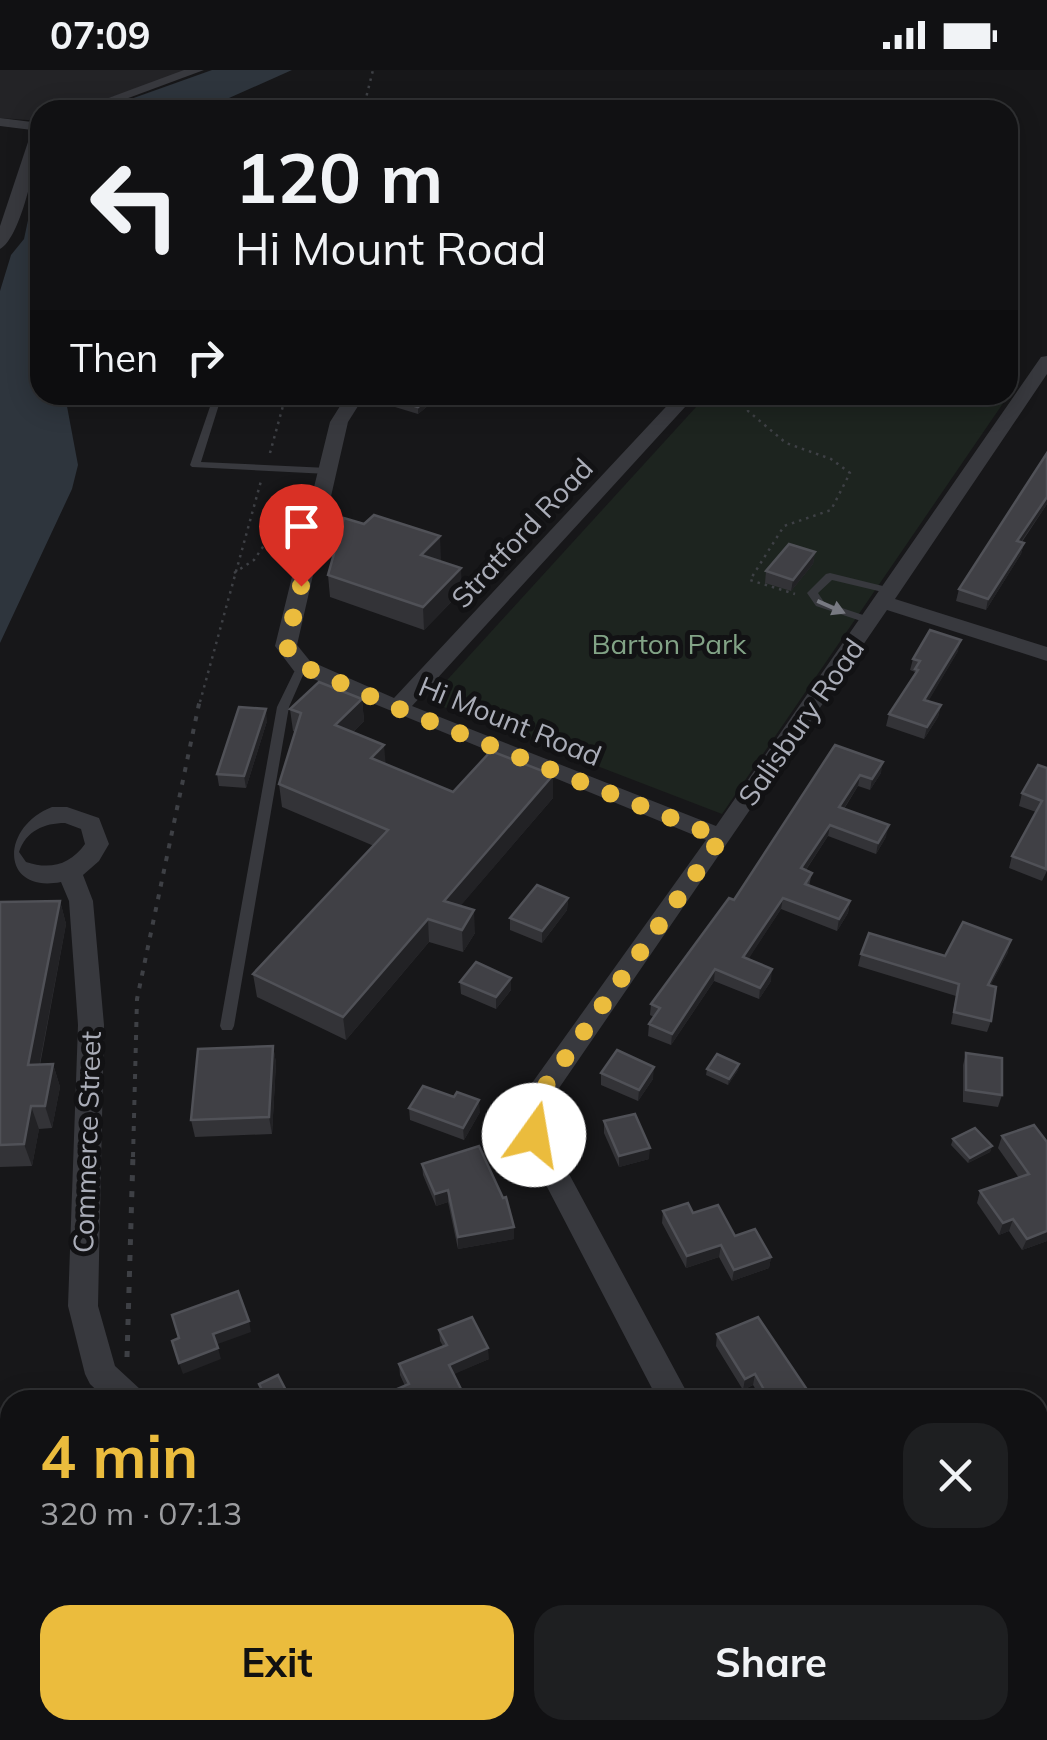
<!DOCTYPE html>
<html lang="en">
<head>
<meta charset="utf-8">
<style>
  :root { --surface:#111113; --page:#1e1f21; --text:#f1f3f6; --muted:#9c9da0; --line:#303133; --accent:#ebbc3d }
  body { margin:0; font-family:Mulish,sans-serif; background:var(--page); color:var(--text); height:100vh; display:flex; flex-direction:column; font-size:38px; white-space:nowrap }
  * { box-sizing:border-box; margin:0 }
  p { font-size:32px; color:var(--muted) }
  .icon { flex:none; width:55px; height:55px; fill:none; stroke:currentColor; stroke-width:2; stroke-linecap:round; stroke-linejoin:round }
  .map { position:relative; flex:1; overflow:hidden }
  .drawer { position:absolute; left:0px; top:1320px; width:1048px; height:350px; display:flex; flex-direction:column; background:var(--surface); border-radius:30px 30px 0 0; box-shadow:0 5px 25px #0003,0 0 0 2px var(--line) }
  .drawer>* { flex:none }
  .banner { position:absolute; left:30px; top:30px; width:988px; height:305px; border-radius:30px; box-shadow:0 5px 25px #0003,0 0 0 2px var(--line); background:#111113; color:var(--text); overflow:hidden }
  .pin { position:absolute; display:grid; place-items:center; width:85px; height:85px; color:#fff; margin:-102px -42px; border-radius:50% 50% 50% 0; rotate:-45deg; box-shadow:0 0 10px #0007 }
  .pin .icon { rotate:45deg }
  .me { position:absolute; width:110px; margin:-55px; rotate:13deg; stroke-linejoin:round; filter:drop-shadow(0 0 8px #0008) }
  .turn { display:flex; align-items:center; gap:35px; height:210px; padding:0 40px; font-size:45px }
  .turn .icon { width:130px; height:130px; stroke-width:2.5 }
  .turn b { display:block; font-size:70px; line-height:85px }
  .then { display:flex; align-items:center; height:95px; padding:0 40px; background:#0003; gap:20px; font-size:38px }
  .round { display:grid; place-items:center; flex:none; width:105px; height:105px; border-radius:30px; background:var(--page) }
  .headline { display:flex; align-items:center; justify-content:space-between; height:170px; padding:0 40px }
  h1 { font-size:60px; font-weight:700; line-height:75px; color:var(--accent) }
  .primary-button { display:flex; gap:20px; margin-top:auto; padding:20px 40px }
  .primary-button a { flex:1; height:115px; border-radius:30px; background:var(--accent); color:#111; font-size:40px; font-weight:700; line-height:115px; text-align:center }
  .primary-button a+a { background:var(--page); color:var(--text) }
  .status { display:flex; justify-content:space-between; align-items:center; height:70px; padding:0 50px; background:var(--surface); direction:ltr }
  .status svg { height:28px; fill:currentColor }
  .map>svg:first-child { display:block }
</style>
</head>
<body>
<div class="status"><b>07:09</b><svg viewBox="0 0 49 12"><path d="M0 12V9h3v3zM5 12V6h3v6zM10 12V3h3v9zM15 12V0h3v12zM26 1h20v11H26zM47 4h2v5h-2z"/></svg></div>
<div class="map">
<svg width="1047" height="1670" viewBox="0 0 1047 1670">
  <rect width="100%" height="100%" fill="#171719"/>
  <polygon fill="#232326" points="0,0 189,0 75,40 40,40 40,51 0,48"/>
  <polygon fill="#1d241f" points="707,325 1008,326 722,744 428,631"/>
  <g fill="#2e353d">
    <polygon points="212,0 292,0 202,40 100,40"/>
    <polygon points="40,94 40,325 68,325 66,331 78,395 72,419 0,573 0,221 11,185 24,169"/>
  </g>
  <g fill="none" stroke-linecap="round" stroke-linejoin="round">
    <g stroke="#3e4045" stroke-width="2.5" stroke-dasharray="2.5 5" stroke-linecap="butt">
      <polyline points="363,40 373,0"/>
      <polyline points="747,325 748,341 786,373 831,389 850,403 831,440 784,456 750,510 795,524"/>
      <polyline points="270,383 286,325"/>
      <polyline points="234,503 254,490 275,459 293,457"/>
      <polyline points="200,632 261,411"/>
    </g>
    <polyline stroke="#3e4045" stroke-width="4" stroke-dasharray="5 8" stroke-linecap="butt" points="133,1087 137,929 200,629"/>
    <g stroke="#3e4045" stroke-width="5" stroke-dasharray="6 10" stroke-linecap="butt">
      <polyline points="127,1287 133,1085"/>
      <polyline points="158,1660 159,1670"/>
    </g>
    <g fill="#38393e" fill-rule="evenodd">
      <polygon points="214,325 222,325 201,392 328,398 333,401 328,404 192,397 190,395"/>
      <polygon points="830,503 895,519 896,521 891,524 832,510 818,523 824,532 875,549 876,551 875,553 867,553 816,536 807,523 826,504"/>
      <polygon points="302,593 307,596 289,637 234,956 232,960 222,960 220,956 277,637 297,596"/>
      <polygon points="58,1660 76,1660 78,1670 60,1670"/>
    </g>
    <g fill="#38393e" fill-rule="evenodd">
      <polygon points="184,0 204,0 96,40 76,40"/>
      <path d="M0,48L40,53C40,78 22,168 0,179V156L32,60L0,56Z"/>
      <polygon points="1047,286 1047,304 895,529 1047,577 1047,591 887,540 555,1024 548,1065 691,1330 658,1330 520,1065 532,1013 706,770 294,601 275,576 330,352 347,325 365,325 348,352 297,575 310,591 394,628 677,325 696,325 412,636 716,756 1041,287"/>
      <path d="M52,737H67L99,748L109,774L99,791L83,805L93,831L104,955L98,1236L115,1296L141,1320L146,1330H107L90,1314L85,1304L68,1236L78,955L69,831L61,812C0,824 0,757 52,737ZM65,753L81,759L85,774C70,795 50,800 26,792L19,782C26,761 44,753 65,753Z"/>
      <polygon points="209,1660 245,1660 248,1670 212,1670"/>
      <polygon points="842,1660 880,1660 884,1670 846,1670"/>
    </g>
  </g>
  <g fill="#333337">
    <polygon points="400,325 441,325 418,344 395,337 394,329"/>
    <polygon points="1047,383 1047,434 1022,472 1024,473 1021,484 986,540 956,531 959,519"/>
    <polygon points="364,454 441,489 439,491 462,521 424,560 330,527 328,505"/>
    <polygon points="815,482 813,494 791,521 765,513 766,501"/>
    <polygon points="958,581 928,631 941,635 938,647 924,669 886,656 889,644 914,606 915,602 910,600 913,589"/>
    <polygon points="362,629 364,651 353,662 386,694 453,722 553,728 460,836 475,863 463,882 429,872 346,970 257,927 253,904 374,776 282,737 279,714 295,662 293,661 290,639"/>
    <polygon points="267,651 246,718 219,716 217,704"/>
    <polygon points="835,675 881,703 870,720 858,716 844,739 886,767 876,784 828,766 806,800 812,803 809,816 850,831 848,843 837,861 781,839 748,889 771,911 759,929 714,911 671,975 648,966 649,954 654,947 650,945 651,934 734,830"/>
    <polygon points="1047,698 1047,801 1042,811 1009,798 1012,786 1036,742 1019,736 1022,723"/>
    <polygon points="568,828 567,840 542,873 510,860 510,848"/>
    <polygon points="60,831 66,854 40,995 53,994 60,1017 52,1058 39,1059 32,1096 0,1097 0,832"/>
    <polygon points="1008,882 990,916 991,951 987,962 951,954 956,926 858,896 861,884 945,886"/>
    <polygon points="511,908 511,920 496,939 461,924 460,912"/>
    <polygon points="273,976 276,993 272,1064 195,1067 191,1050"/>
    <polygon points="966,983 1002,1025 998,1037 963,1032 963,995"/>
    <polygon points="739,994 738,1000 728,1015 706,1005 707,999"/>
    <polygon points="601,1003 653,1009 638,1031 601,1015"/>
    <polygon points="409,1038 480,1042 464,1070 410,1050"/>
    <polygon points="604,1051 649,1089 619,1097 604,1063"/>
    <polygon points="1002,1066 1047,1072 1047,1171 1022,1180 1009,1161 999,1165 977,1133 980,1121 1019,1108 998,1078"/>
    <polygon points="953,1069 992,1076 990,1082 968,1093 951,1075"/>
    <polygon points="422,1094 514,1157 514,1169 458,1179 448,1132 436,1136 423,1105"/>
    <polygon points="663,1141 693,1143 735,1166 771,1187 769,1198 732,1211 719,1187 686,1198 662,1153"/>
    <polygon points="439,1260 489,1289 453,1304 463,1323 463,1330 372,1330 405,1316 400,1305 399,1294 443,1276 440,1271"/>
    <polygon points="717,1264 814,1330 762,1330 753,1315 743,1320 716,1276"/>
    <polygon points="736,1660 778,1660 757,1670 742,1670"/>
  </g>
  <g fill="#222225">
    <polygon points="432,325 441,325 418,344 418,337"/>
    <polygon points="1047,427 1047,434 1014,482 1017,471"/>
    <polygon points="440,466 441,489 422,507 421,485"/>
    <polygon points="1024,473 1021,484 986,540 988,529"/>
    <polygon points="815,482 813,494 791,521 793,510"/>
    <polygon points="461,498 462,521 424,560 423,537"/>
    <polygon points="961,570 958,581 922,642 924,630"/>
    <polygon points="362,629 364,651 337,677 335,655"/>
    <polygon points="941,635 938,647 924,669 927,657"/>
    <polygon points="266,639 267,651 246,718 244,706"/>
    <polygon points="384,675 386,697 371,688"/>
    <polygon points="883,692 881,703 870,720 872,709"/>
    <polygon points="553,705 553,728 445,854 444,831"/>
    <polygon points="860,705 858,716 837,749 839,737"/>
    <polygon points="830,755 828,766 799,810 801,798"/>
    <polygon points="889,755 886,767 876,784 878,773"/>
    <polygon points="568,828 567,840 542,873 542,861"/>
    <polygon points="783,828 781,839 742,899 743,887"/>
    <polygon points="60,831 66,854 35,1018 28,995"/>
    <polygon points="850,831 848,843 837,861 839,849"/>
    <polygon points="474,840 475,863 463,882 462,860"/>
    <polygon points="428,849 429,872 346,970 343,947"/>
    <polygon points="1011,870 1008,882 984,927 988,915"/>
    <polygon points="715,899 714,911 671,975 672,964"/>
    <polygon points="772,899 771,911 759,929 760,918"/>
    <polygon points="511,908 511,920 496,939 496,927"/>
    <polygon points="273,976 276,993 272,1064 269,1047"/>
    <polygon points="53,994 60,1017 52,1058 45,1036"/>
    <polygon points="739,994 738,1000 728,1015 729,1009"/>
    <polygon points="654,997 653,1009 638,1031 639,1020"/>
    <polygon points="479,1030 480,1042 464,1070 463,1058"/>
    <polygon points="31,1036 39,1059 32,1096 24,1074"/>
    <polygon points="992,1076 990,1082 968,1093 970,1088"/>
    <polygon points="650,1078 649,1089 619,1097 619,1086"/>
    <polygon points="448,1120 448,1132 436,1136 435,1124"/>
    <polygon points="1013,1149 1009,1161 999,1165 1003,1153"/>
    <polygon points="514,1157 514,1169 458,1179 458,1167"/>
    <polygon points="1047,1161 1047,1171 1022,1180 1027,1169"/>
    <polygon points="721,1175 719,1187 686,1198 687,1186"/>
    <polygon points="771,1187 769,1198 732,1211 734,1200"/>
    <polygon points="249,1251 251,1262 215,1275 213,1264"/>
    <polygon points="218,1278 221,1289 183,1304 179,1293"/>
    <polygon points="488,1278 489,1289 450,1306 449,1295"/>
    <polygon points="755,1304 753,1315 743,1320 745,1309"/>
    <polygon points="463,1323 463,1330 446,1330"/>
    <polygon points="352,1660 364,1660 365,1667 354,1670"/>
    <polygon points="762,1660 778,1660 757,1670 746,1670 747,1667"/>
  </g>
  <g fill="#404045" stroke="#505157" stroke-width="2.5">
    <polygon points="400,325 432,325 418,337 394,329"/>
    <polygon points="1047,383 1047,427 1017,471 1024,473 988,529 959,519"/>
    <polygon points="374,445 440,466 421,485 461,498 423,537 328,505 344,448 364,454"/>
    <polygon points="789,474 815,482 793,510 766,501"/>
    <polygon points="930,560 961,570 924,630 941,635 927,657 889,644 918,600 915,599 920,591 913,589"/>
    <polygon points="319,612 362,629 335,655 384,675 371,688 453,722 491,681 553,705 444,831 474,840 462,860 428,849 343,947 253,904 388,760 279,714 301,643 290,639"/>
    <polygon points="239,637 266,639 244,706 217,704"/>
    <polygon points="835,675 883,692 872,709 860,705 839,737 889,755 878,773 830,755 801,798 812,803 805,814 850,831 839,849 783,828 743,887 772,899 760,918 715,899 672,964 649,954 660,938 651,934 729,828 734,830"/>
    <polygon points="1038,695 1047,698 1046,799 1012,786 1042,731 1022,723"/>
    <polygon points="537,815 568,828 542,861 510,848"/>
    <polygon points="60,831 28,995 53,994 45,1036 31,1036 24,1074 0,1075 0,832"/>
    <polygon points="963,852 1011,870 988,915 996,917 991,951 954,942 959,914 861,884 869,863 945,886"/>
    <polygon points="476,892 511,908 496,927 460,912"/>
    <polygon points="273,976 269,1047 191,1050 198,979"/>
    <polygon points="617,980 654,997 639,1020 601,1003"/>
    <polygon points="966,983 1002,988 1002,1025 966,1020"/>
    <polygon points="717,984 739,994 729,1009 707,999"/>
    <polygon points="423,1016 454,1027 457,1022 479,1030 463,1058 409,1038"/>
    <polygon points="635,1044 650,1078 619,1086 604,1051"/>
    <polygon points="1034,1055 1047,1072 1047,1161 1027,1169 1013,1149 1003,1153 980,1121 1029,1104 1002,1066"/>
    <polygon points="975,1058 992,1076 970,1088 953,1069"/>
    <polygon points="479,1076 503,1128 506,1127 514,1157 458,1167 448,1120 435,1124 422,1094"/>
    <polygon points="688,1133 693,1143 718,1135 735,1166 755,1159 771,1187 734,1200 721,1175 687,1186 663,1141"/>
    <polygon points="238,1221 249,1251 213,1264 218,1278 179,1293 172,1271 179,1268 172,1245"/>
    <polygon points="472,1247 488,1278 449,1295 463,1323 446,1330 372,1330 409,1314 399,1294 447,1275 439,1260"/>
    <polygon points="758,1247 814,1330 770,1330 755,1304 745,1309 717,1264"/>
    <polygon points="278,1305 291,1330 267,1330 259,1314"/>
    <polygon points="279,1660 352,1660 355,1670 282,1670"/>
    <polygon points="743,1660 762,1660 747,1667"/>
    <polygon points="1003,1661 1009,1670 984,1670"/>
  </g>
  <defs><path id="oneway-solid" d="M-6-.8H1V-3.2L6.5 0L1 3.2V.8H-6Z" transform="scale(2.5)"/></defs>
  <use fill="#777981" href="#oneway-solid" transform="translate(831 537) rotate(24)"/>
  <g fill="none" stroke-linecap="round" stroke-linejoin="round">
    <polyline stroke="#ebbc3d" stroke-width="18" stroke-dasharray="0 32.4" points="301,516 286,576 302,596 397,638 721,768 542,1021 534,1065"/>
  </g>
  <g text-anchor="middle" stroke-width="10" stroke-linejoin="round" paint-order="stroke">
    <g font-size="28" fill="#aaadb8" stroke="#121214">
      <text transform="translate(522 463) rotate(-47)" y="10">Stratford Road</text>
      <text transform="translate(510 651) rotate(22)" y="10">Hi Mount Road</text>
      <text transform="translate(801 652) rotate(-55)" y="10">Salisbury Road</text>
      <text transform="translate(87 1072) rotate(-88)" y="10">Commerce Street</text>
    </g>
    <g font-size="28" fill="#82a386" stroke="#121214">
      <text x="669" y="584">Barton Park</text>
    </g>
  </g>
</svg>
<div class="pin" style="left:301px;top:516px;background:#d93025"><svg class="icon" aria-label="arrive" viewBox="0 0 24 24"><path d="M6 21V4h12l-3 4 3 4H6"/></svg></div>
<svg class="me" style="left:534px;top:1065px" viewBox="-20 -20 40 40"><circle r="19" fill="#fff"/><path d="M0-13L10 11 0 6-10 11z" fill="#ebbc3d"/></svg>
<div class="banner">
<div class="turn"><svg class="icon" aria-label="left" viewBox="0 0 24 24"><path d="M17 20v-9H6M10 6l-5 5 5 5"/></svg><div><b>120 m</b>Hi Mount Road</div></div>
<div class="then">Then<svg class="icon" aria-label="right" viewBox="0 0 24 24"><path d="M7 20v-9h11M14 6l5 5-5 5"/></svg></div>
</div>
<section class="drawer">
<div class="headline"><div><h1>4 min</h1><p>320 m · 07:13</p></div><a class="round"><svg class="icon" aria-label="close" viewBox="0 0 24 24"><path d="M6 6l12 12M18 6L6 18"/></svg></a></div>
<div class="primary-button"><a>Exit</a><a>Share</a></div>
</section>
</div>
</body>
</html>
